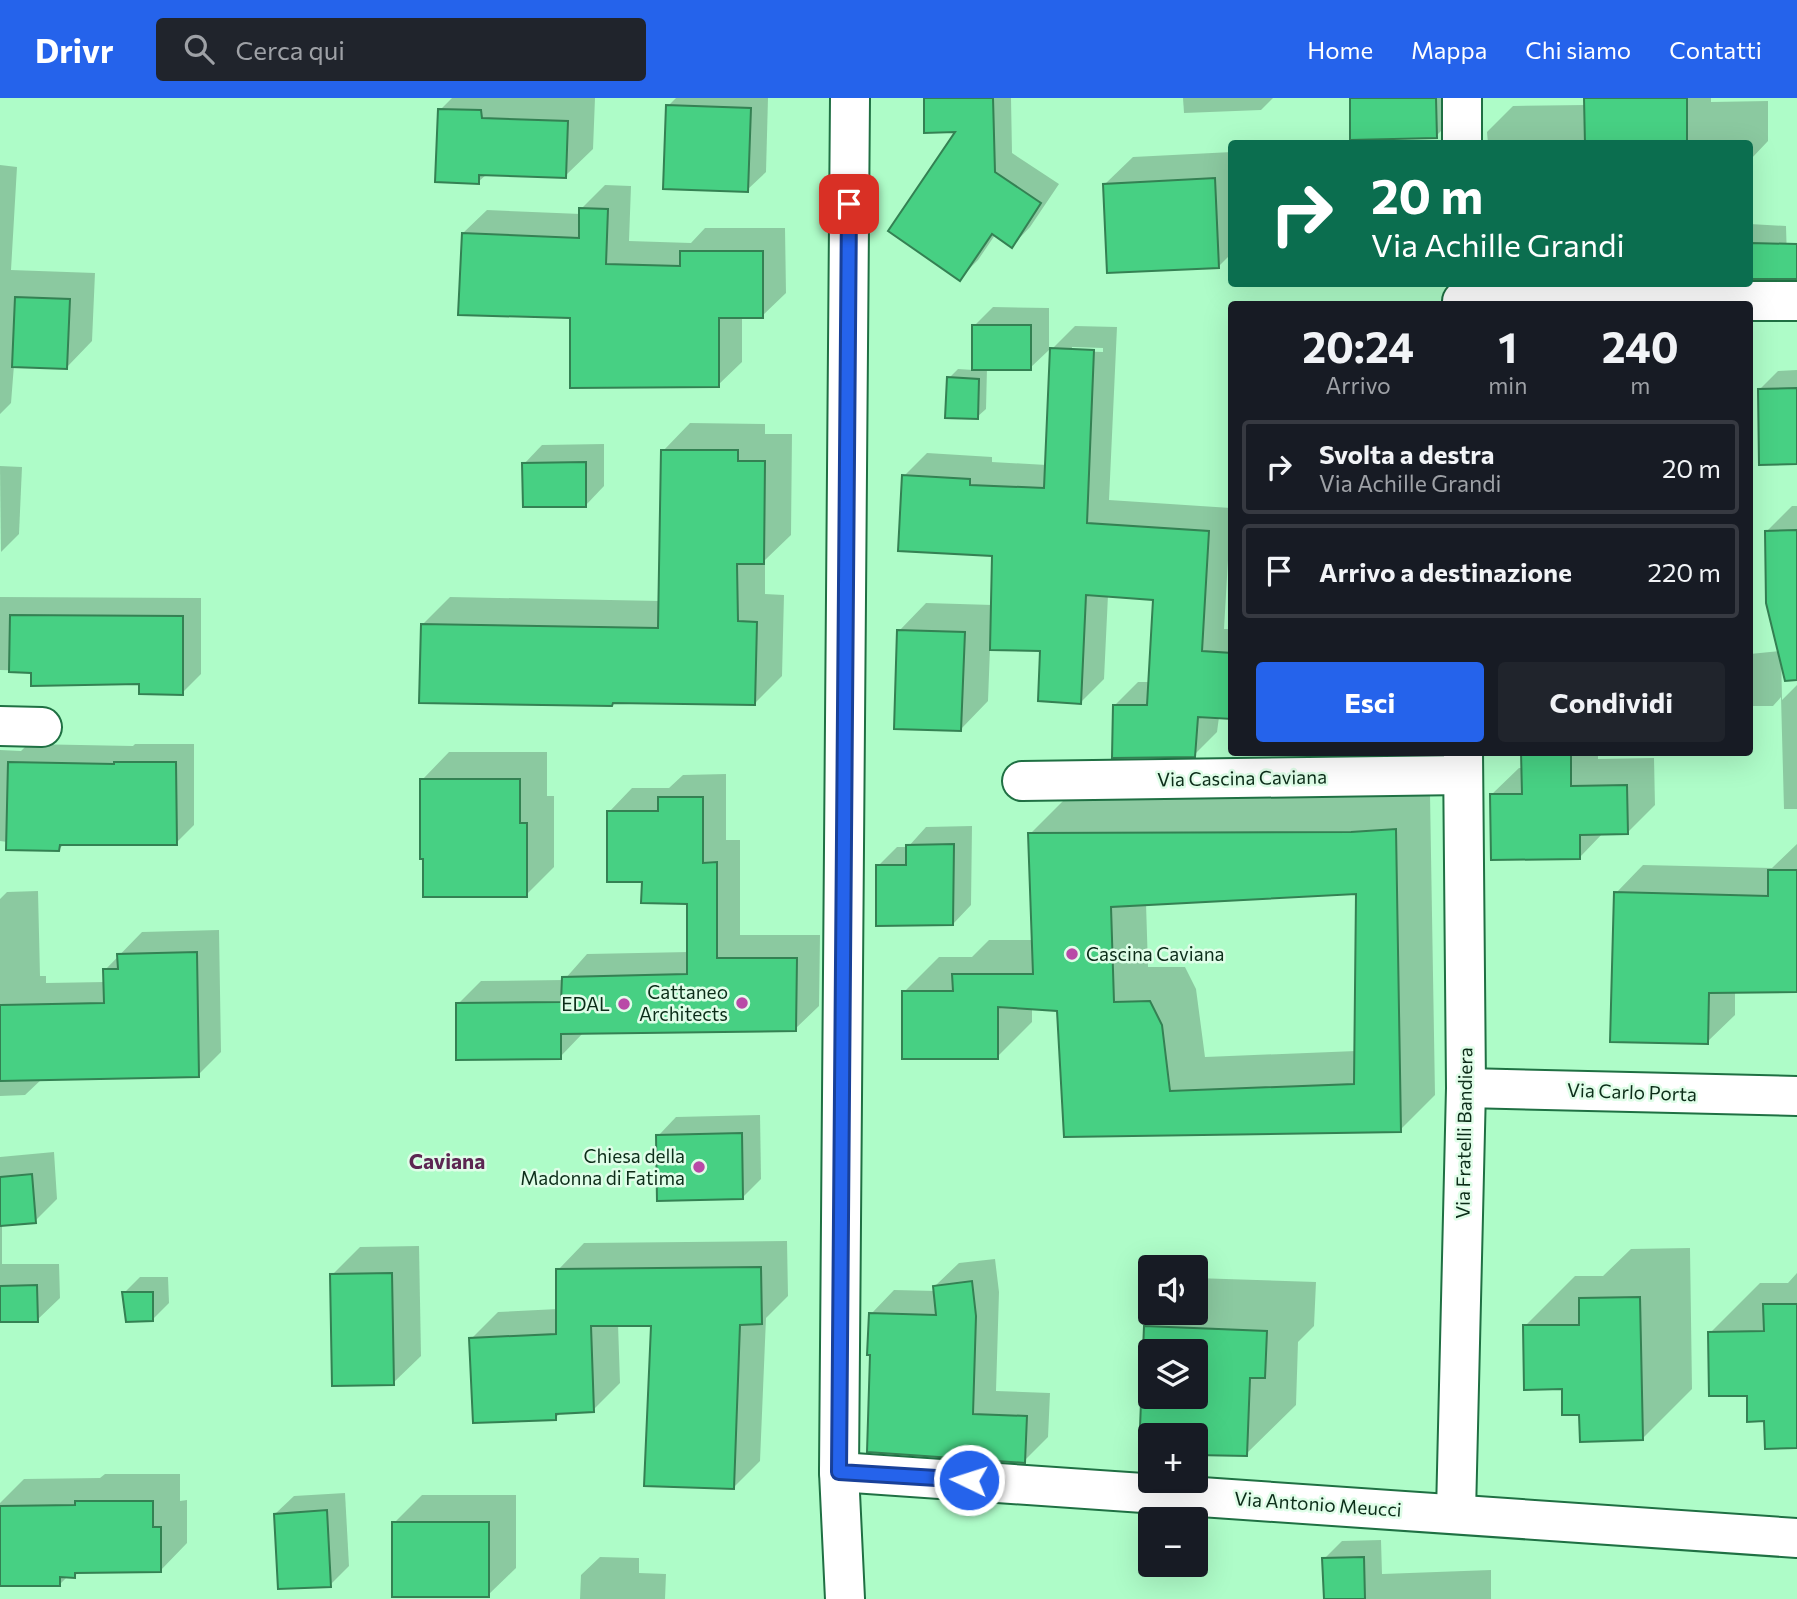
<!DOCTYPE html>
<html lang="it">
<head>
<meta charset="utf-8">
<style>
  :root { --surface:#171b24; --page:#20242c; --text:#f1f3f6; --muted:#9ea1a6; --line:#363941; --accent:#2563eb }
  body { margin:0; font-family:Commissioner,sans-serif; background:var(--page); color:var(--text); height:100vh; display:flex; flex-direction:column; font-size:26px; white-space:nowrap }
  * { box-sizing:border-box; margin:0 }
  p { font-size:23px; color:var(--muted) }
  .icon { flex:none; width:38px; height:38px; fill:none; stroke:currentColor; stroke-width:2; stroke-linecap:round; stroke-linejoin:round }
  .map { position:relative; flex:1; overflow:hidden }
  .side { position:absolute; left:1228px; top:203px; width:525px; height:455px; display:flex; flex-direction:column; background:var(--surface); border-radius:7px; box-shadow:0 7px 28px #0002 }
  .side>* { flex:none }
  .top-card { position:absolute; left:1228px; top:42px; width:525px; height:147px; border-radius:7px; box-shadow:0 7px 28px #0002; background:#0b6e4f; color:#fff; overflow:hidden }
  .fabs { position:absolute; left:1138px; top:1157px; display:grid; gap:14px }
  .fabs a { display:grid; place-items:center; width:70px; height:70px; border-radius:7px; background:var(--surface); box-shadow:0 7px 28px #0002; font-size:35px }
  .pin { position:absolute; display:grid; place-items:center; width:60px; height:60px; color:#fff; margin:-30px; border-radius:14px; box-shadow:0 4px 10px #0006 }
  .me { position:absolute; width:77px; margin:-38px; rotate:274deg; stroke-linejoin:round; filter:drop-shadow(0 0 5px #0008) }
  .turn { display:flex; align-items:center; gap:24px; height:147px; padding:0 28px; font-size:32px }
  .turn .icon { width:91px; height:91px; stroke-width:2.5 }
  .turn b { display:block; font-size:49px; line-height:60px }
  .eta { display:flex; justify-content:space-evenly; align-items:center; height:119px; text-align:center }
  .eta b { font-size:42px; font-weight:700; line-height:49px }
  .action { display:flex; gap:14px; margin-top:auto; padding:14px 28px }
  .action a { flex:1; height:80px; border-radius:7px; background:var(--accent); color:#fff; font-size:28px; font-weight:700; line-height:80px; text-align:center }
  .action a+a { background:var(--page); color:var(--text) }
  ul { padding:0; list-style:none }
  li { display:flex; align-items:center; gap:21px; height:94px; margin:0 14px 10px; padding:0 14px; border:4px solid var(--line); border-radius:7px }
  li div { flex:1 }
  li b { display:block; font-size:26px }
  li em { font-style:normal }
  header { display:flex; align-items:center; gap:42px; box-sizing:border-box; height:98px; padding:0 35px; background:var(--accent); color:#fff }
  header strong { font-size:33px }
  nav { display:flex; gap:38px; margin-inline-start:auto; font-size:24px }
  .search { width:490px; height:63px; background:var(--page); display:flex; align-items:center; gap:18px; box-sizing:border-box; padding:0 24px; border-radius:7px; color:var(--muted); font-size:26px }
  .map>svg:first-child { display:block }
</style>
</head>
<body>
<header>
<strong>Drivr</strong>
<div class="search"><svg class="icon" aria-label="search" viewBox="0 0 24 24"><circle cx="10" cy="10" r="6"/><path d="M15 15l6 6"/></svg>Cerca qui</div>
<nav><a>Home</a><a>Mappa</a><a>Chi siamo</a><a>Contatti</a></nav>
</header>
<div class="map">
<svg width="1797" height="1501" viewBox="0 0 1797 1501">
  <rect width="100%" height="100%" fill="#aefcc8"/>
  <g fill="#0003" fill-rule="evenodd">
    <polygon points="452,0 595,0 593,51 565,78 487,76 478,84 440,12"/>
    <polygon points="676,0 768,0 766,74 747,92 668,8"/>
    <polygon points="925,0 1011,0 1012,55 1059,86 1030,129 1012,148 995,137 978,162 960,180 959,32"/>
    <polygon points="1183,0 1273,0 1261,12 1184,15"/>
    <polygon points="1351,0 1461,0 1461,13 1436,38"/>
    <polygon points="1586,0 1711,0 1711,4 1768,3 1768,43 1750,62 1750,46 1488,46 1487,34 1513,8 1586,7"/>
    <polygon points="1232,54 1232,155 1218,169 1105,86 1133,59"/>
    <polygon points="0,67 17,69 11,172 95,175 92,243 67,269 14,267 11,305 0,316"/>
    <polygon points="605,87 631,88 629,143 691,145 705,130 785,130 786,195 762,218 742,218 742,264 718,287 571,218 463,135 487,112 581,116 581,111"/>
    <polygon points="1750,126 1786,128 1787,161 1750,179"/>
    <polygon points="993,209 1049,210 1049,252 1030,270 987,270 986,311 977,319 949,280 958,271 974,272 974,228"/>
    <path d="M1075,228L1117,229L1109,402L1231,410L1224,531H1232V619H1219L1217,634L1194,657L1115,607L1138,584H1150L1155,500L1108,497L1104,581L1081,604L1042,551L990,550L988,603L961,631L899,533L926,505L993,507L994,456L904,378L927,355L992,359V364L1047,367L1052,251ZM1072,249L1103,250V254L1072,253Z"/>
    <polygon points="1797,272 1797,364 1760,291 1778,273"/>
    <polygon points="690,325 765,326 765,336 792,336 791,437 765,462 765,496 784,497 782,578 755,605 615,603 612,606 423,526 450,499 661,503 663,353"/>
    <polygon points="604,346 604,388 586,407 524,366 542,347"/>
    <polygon points="0,368 22,369 19,436 1,454"/>
    <polygon points="1792,408 1797,408 1797,532 1766,434"/>
    <polygon points="0,499 201,500 201,576 182,595 141,585 33,573 0,572"/>
    <polygon points="1781,553 1782,602 1797,587 1797,711 1784,711 1781,599 1773,608 1750,608 1750,556"/>
    <polygon points="28,646 133,648 135,646 194,646 194,727 176,745 65,745 59,751 0,743 0,652 21,653"/>
    <polygon points="449,654 547,654 547,698 554,698 554,769 526,797 422,682"/>
    <polygon points="1523,654 1598,654 1598,661 1654,660 1655,707 1628,734 1604,734 1580,759 1491,697 1519,670 1523,670"/>
    <polygon points="726,676 726,742 740,742 740,837 820,837 819,908 795,931 584,934 560,959 458,906 481,883 564,882 587,856 689,854 689,804 643,783 609,714 632,690 669,690 683,677"/>
    <path d="M1430,696L1435,997L1400,1032L1065,1037L1058,911L1032,910V924L997,959L904,894L939,859H972L989,842H1034L1030,736L1065,701L1387,699ZM1357,794L1356,953L1205,959L1196,891L1185,869H1148L1146,805Z"/>
    <polygon points="972,728 971,807 953,826 878,768 897,749 908,749 926,729"/>
    <polygon points="1797,746 1797,893 1735,893 1735,917 1707,944 1616,795 1643,767 1772,770"/>
    <polygon points="38,793 40,878 46,878 46,885 105,884 105,872 142,834 219,832 221,954 198,977 43,980 25,997 0,998 0,801 7,794"/>
    <polygon points="760,1017 761,1081 742,1100 658,1038 676,1019"/>
    <polygon points="54,1054 57,1101 35,1123 2,1126 2,1166 59,1166 60,1200 37,1222 0,1223 0,1059"/>
    <polygon points="787,1143 788,1198 766,1220 760,1363 733,1390 653,1226 618,1226 620,1285 593,1312 562,1314 555,1320 471,1241 498,1214 558,1211 558,1172 584,1145"/>
    <polygon points="419,1148 421,1258 393,1285 332,1177 360,1149"/>
    <polygon points="1690,1150 1692,1291 1642,1341 1581,1315 1525,1228 1575,1178 1603,1178 1631,1151"/>
    <polygon points="995,1161 999,1194 996,1293 1050,1295 1048,1339 1024,1363 872,1255 871,1216 894,1192 936,1193 935,1188 959,1165"/>
    <polygon points="1797,1175 1797,1348 1766,1322 1710,1235 1760,1185 1788,1185"/>
    <polygon points="140,1179 168,1179 169,1205 153,1221 124,1195"/>
    <path d="M1195,1180L1316,1184L1314,1228L1298,1244L1296,1307L1246,1356L1195,1337H1150L1146,1229L1160,1214H1195ZM1150,1253H1195V1298H1150Z"/>
    <polygon points="105,1376 180,1376 180,1403 187,1402 187,1445 160,1473 79,1473 75,1478 68,1478 59,1487 0,1487 0,1405 24,1381 100,1380"/>
    <polygon points="345,1395 349,1468 330,1487 275,1416 294,1398"/>
    <polygon points="422,1397 516,1397 516,1470 488,1497 394,1425"/>
    <polygon points="1381,1442 1382,1476 1491,1472 1491,1501 1326,1501 1324,1461 1342,1443"/>
    <polygon points="600,1459 639,1460 639,1475 666,1476 665,1501 580,1501 581,1477"/>
  </g>
  <g fill="#47d083" stroke="#348153" stroke-width="2" fill-rule="evenodd">
    <polygon points="924,0 993,0 995,74 1041,105 1012,150 992,136 960,183 888,133 955,34 924,35"/>
    <polygon points="1350,0 1436,0 1437,40 1350,42"/>
    <polygon points="1584,0 1687,0 1687,46 1585,46"/>
    <polygon points="666,7 751,10 748,94 663,91"/>
    <polygon points="438,11 481,12 482,20 568,23 566,80 479,77 479,86 435,84"/>
    <polygon points="1215,80 1219,170 1107,175 1103,86"/>
    <polygon points="579,110 608,111 606,166 680,168 680,153 763,153 763,220 719,220 719,289 570,290 570,220 458,217 462,135 579,140"/>
    <polygon points="1750,145 1797,146 1797,181 1750,181"/>
    <polygon points="15,199 70,201 67,271 12,269"/>
    <rect x="972" y="227" width="59" height="45"/>
    <polygon points="1050,250 1094,252 1087,425 1209,433 1202,553 1232,555 1232,621 1198,619 1195,659 1112,660 1113,607 1147,607 1153,502 1086,497 1081,606 1038,603 1040,553 990,552 992,458 898,453 902,377 970,381 970,387 1044,390"/>
    <polygon points="947,279 979,281 978,321 945,320"/>
    <polygon points="1797,290 1797,366 1759,367 1758,291"/>
    <polygon points="661,352 738,352 738,363 765,363 764,466 737,466 738,523 757,524 755,607 613,605 612,608 419,605 421,526 658,530"/>
    <polygon points="586,364 586,409 523,409 522,365"/>
    <polygon points="1797,432 1797,582 1785,583 1766,505 1765,433"/>
    <polygon points="10,517 183,518 183,597 139,596 139,586 31,588 31,575 9,574"/>
    <polygon points="897,532 965,534 961,633 894,631"/>
    <polygon points="1521,654 1571,654 1571,688 1627,687 1628,736 1580,737 1580,761 1491,762 1490,696 1522,696"/>
    <polygon points="8,664 114,666 114,664 176,664 177,747 60,747 59,753 6,752"/>
    <polygon points="420,681 520,681 520,725 527,725 527,799 423,799 423,761 420,761"/>
    <polygon points="658,699 703,699 703,765 717,764 717,860 797,860 796,933 561,936 561,961 456,962 456,905 561,904 562,879 687,876 687,806 641,805 642,784 607,784 607,713 658,713"/>
    <path d="M1396,731L1401,1034L1064,1039L1057,913L998,909V961H902V893H953L952,876H1033L1028,735L1351,734ZM1356,796L1354,986L1170,993L1162,927L1150,903L1114,904L1111,809Z"/>
    <polygon points="954,746 953,827 876,828 876,767 906,767 906,747"/>
    <polygon points="1768,772 1797,772 1797,894 1709,895 1708,946 1610,944 1614,794 1768,798"/>
    <polygon points="197,854 199,979 0,983 0,907 104,905 103,871 118,871 117,856"/>
    <polygon points="742,1035 743,1101 657,1103 656,1037"/>
    <polygon points="32,1076 36,1125 0,1128 0,1079"/>
    <polygon points="761,1169 762,1226 740,1227 734,1391 644,1388 651,1228 591,1228 594,1314 556,1316 556,1322 473,1325 469,1240 556,1236 556,1171"/>
    <polygon points="392,1175 394,1287 332,1288 330,1176"/>
    <polygon points="972,1183 976,1218 973,1316 1027,1318 1025,1365 867,1354 870,1257 867,1257 869,1215 936,1217 933,1188"/>
    <polygon points="37,1187 38,1224 0,1224 0,1188"/>
    <polygon points="122,1194 153,1194 153,1223 126,1224"/>
    <polygon points="1640,1199 1643,1342 1580,1344 1579,1317 1562,1317 1562,1291 1524,1292 1523,1227 1579,1227 1579,1200"/>
    <polygon points="1763,1206 1797,1206 1797,1350 1765,1351 1764,1323 1747,1324 1747,1298 1709,1298 1708,1234 1764,1233"/>
    <path d="M1144,1228L1267,1233L1265,1280H1250L1247,1358L1195,1357V1337H1150V1355H1139ZM1150,1253H1195V1298H1150Z"/>
    <polygon points="75,1403 153,1403 153,1429 161,1429 161,1474 75,1475 75,1480 60,1479 60,1488 0,1488 0,1408 75,1407"/>
    <polygon points="327,1412 331,1489 278,1491 274,1416"/>
    <rect x="392" y="1424" width="97" height="75"/>
    <polygon points="1364,1459 1365,1501 1324,1501 1322,1460"/>
  </g>
  <g fill="none" stroke-linecap="round" stroke-linejoin="round">
    <defs>
      <g id="minor">
        <polyline points="1462,0 1462,46"/>
        <polyline points="1462,203 1797,203"/>
        <polyline points="0,628 42,629"/>
        <polyline points="1022,683 1463,677"/>
        <polyline points="1466,990 1797,998"/>
        <polyline points="839,1374 1797,1440"/>
        <polyline points="1456,1415 1466,990 1463,654"/>
        <polyline points="845,1501 839,1374 850,0"/>
      </g>
    </defs>
    <use href="#minor" stroke="#1f7043" stroke-width="42"/>
    <use href="#minor" stroke="#fff" stroke-width="38"/>
  </g>
  <g fill="none" stroke-linecap="round" stroke-linejoin="round">
    <defs>
      <polyline id="route" points="849,106 839,1374 969,1382"/>
    </defs>
    <use href="#route" stroke="#184099" stroke-width="18"/>
    <use href="#route" stroke="#2563eb" stroke-width="12"/>
  </g>
  <g fill="#b94aa7" stroke="#dffde8" stroke-width="2.5">
    <circle cx="1072" cy="856" r="7"/>
    <circle cx="742" cy="905" r="7"/>
    <circle cx="624" cy="906" r="7"/>
    <circle cx="699" cy="1069" r="7"/>
  </g>
  <g text-anchor="middle" stroke-width="5" stroke-linejoin="round" paint-order="stroke">
    <g font-size="19" fill="#0c2d19" stroke="#dffde8">
      <text transform="translate(1242 680) rotate(-1)" y="7">Via Cascina Caviana</text>
      <text transform="translate(1632 994) rotate(2)" y="7">Via Carlo Porta</text>
      <text transform="translate(1464 1035) rotate(-89)" y="7">Via Fratelli Bandiera</text>
      <text transform="translate(1318 1406) rotate(4)" y="7">Via Antonio Meucci</text>
    </g>
    <g font-size="19" fill="#0c2d19" stroke="#dffde8" text-anchor="end">
      <text x="1086" y="863" text-anchor="start">Cascina Caviana</text>
      <text x="728" y="901">Cattaneo<tspan x="728" dy="22">Architects</tspan></text>
      <text x="610" y="913">EDAL</text>
      <text x="685" y="1065">Chiesa della<tspan x="685" dy="22">Madonna di Fatima</tspan></text>
    </g>
    <g font-size="21" font-weight="bold" fill="#5c2652" stroke="#dffde8">
      <text x="447" y="1071">Caviana</text>
    </g>
  </g>
</svg>
<div class="fabs">
<a><svg class="icon" aria-label="sound" viewBox="0 0 24 24"><path d="M4 9h4l5-4v14l-5-4H4zM17 9q2 3 0 6"/></svg></a>
<a><svg class="icon" aria-label="layers" viewBox="0 0 24 24"><path d="M12 4l9 5-9 5-9-5zM3 14l9 5 9-5"/></svg></a>
<a>+</a>
<a>−</a>
</div>
<div class="pin" style="left:849px;top:106px;background:#d93025"><svg class="icon" aria-label="arrive" viewBox="0 0 24 24"><path d="M6 21V4h12l-3 4 3 4H6"/></svg></div>
<svg class="me" style="left:969px;top:1382px" viewBox="-20 -20 40 40"><circle r="17" fill="#2563eb" stroke="#fff" stroke-width="3"/><path d="M0-11L8 9 0 5-8 9z" fill="#fff"/></svg>
<div class="top-card">
<div class="turn"><svg class="icon" aria-label="right" viewBox="0 0 24 24"><path d="M7 20v-9h11M14 6l5 5-5 5"/></svg><div><b>20 m</b>Via Achille Grandi</div></div>
</div>
<section class="side">
<div class="eta">
<div><b>20:24</b><p>Arrivo</p></div>
<div><b>1</b><p>min</p></div>
<div><b>240</b><p>m</p></div>
</div>
<ul>
<li><svg class="icon" aria-label="right" viewBox="0 0 24 24"><path d="M7 20v-9h11M14 6l5 5-5 5"/></svg><div><b>Svolta a destra</b><p>Via Achille Grandi</p></div><em>20 m</em></li>
<li><svg class="icon" aria-label="arrive" viewBox="0 0 24 24"><path d="M6 21V4h12l-3 4 3 4H6"/></svg><div><b>Arrivo a destinazione</b></div><em>220 m</em></li>
</ul>
<div class="action"><a>Esci</a><a>Condividi</a></div>
</section>
</div>
</body>
</html>
